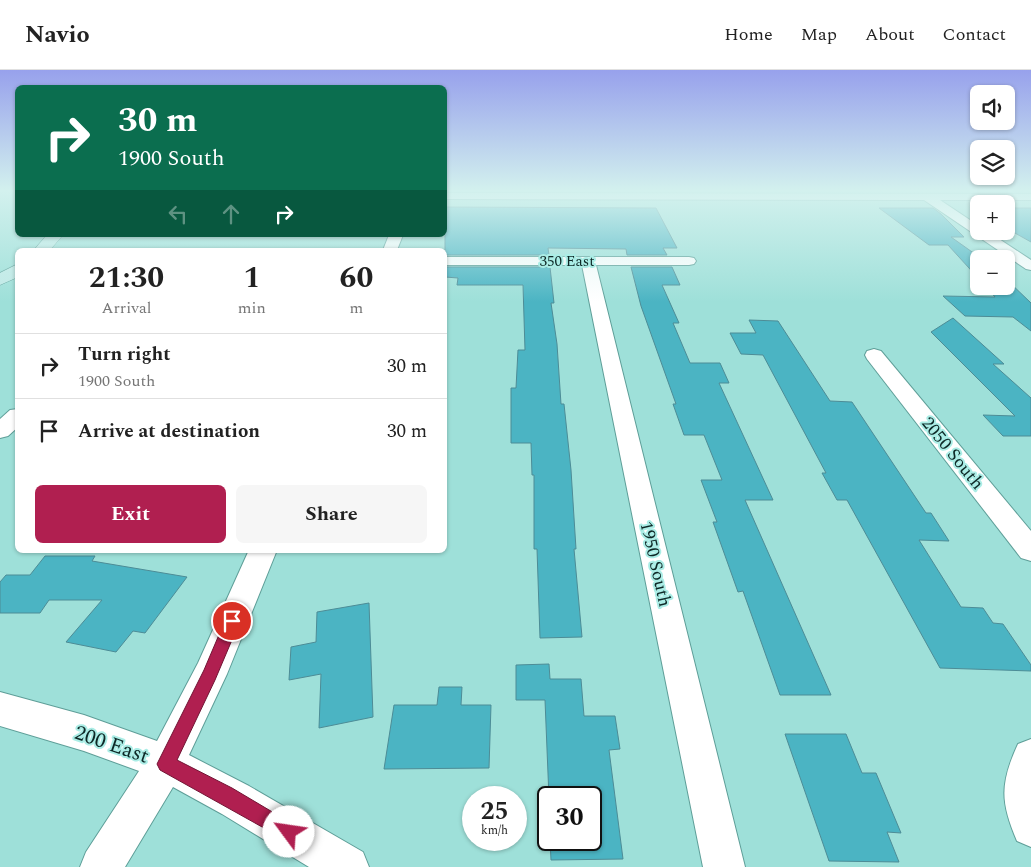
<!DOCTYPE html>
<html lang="en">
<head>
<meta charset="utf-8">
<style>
  :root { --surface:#fff; --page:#f6f6f6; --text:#222; --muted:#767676; --line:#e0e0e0; --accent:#b01f50 }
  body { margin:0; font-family:Spectral,serif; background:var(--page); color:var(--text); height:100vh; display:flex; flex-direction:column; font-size:19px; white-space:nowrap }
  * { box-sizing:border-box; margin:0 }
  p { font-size:16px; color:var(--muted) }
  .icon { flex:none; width:28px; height:28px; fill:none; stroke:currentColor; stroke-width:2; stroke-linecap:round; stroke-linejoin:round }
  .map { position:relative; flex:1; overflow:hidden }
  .sheet { position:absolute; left:15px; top:178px; width:432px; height:305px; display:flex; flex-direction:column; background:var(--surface); border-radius:8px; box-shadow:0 1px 4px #0004 }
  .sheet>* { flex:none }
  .guide { position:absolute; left:15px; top:15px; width:432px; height:152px; border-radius:8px; box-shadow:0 1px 4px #0004; background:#0b6e4f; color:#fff; overflow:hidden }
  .tools { position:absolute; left:970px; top:15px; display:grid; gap:10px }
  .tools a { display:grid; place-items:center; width:45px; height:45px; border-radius:8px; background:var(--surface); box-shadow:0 1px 4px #0004; font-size:25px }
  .speed { position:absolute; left:462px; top:716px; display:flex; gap:10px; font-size:25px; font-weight:700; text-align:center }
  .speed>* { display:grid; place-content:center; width:65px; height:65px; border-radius:50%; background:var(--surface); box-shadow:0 1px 4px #0004; line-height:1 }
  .speed small { font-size:12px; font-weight:400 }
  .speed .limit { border:2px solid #111; border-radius:8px; background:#fff; color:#111 }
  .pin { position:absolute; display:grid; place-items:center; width:42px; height:42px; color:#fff; margin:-21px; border:2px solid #fff; border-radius:50%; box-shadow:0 1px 5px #0007 }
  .me { position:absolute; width:55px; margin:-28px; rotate:301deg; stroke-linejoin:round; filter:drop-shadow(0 0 4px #0008) }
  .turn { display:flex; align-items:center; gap:18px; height:105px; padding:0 20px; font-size:22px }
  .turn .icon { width:65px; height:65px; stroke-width:2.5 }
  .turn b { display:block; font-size:35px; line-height:42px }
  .lanes { display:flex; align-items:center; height:48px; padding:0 20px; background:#0003; justify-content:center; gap:25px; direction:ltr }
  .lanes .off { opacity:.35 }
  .eta { display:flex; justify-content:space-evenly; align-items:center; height:85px; text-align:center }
  .eta b { font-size:30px; font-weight:700; line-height:35px }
  .action { display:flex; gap:10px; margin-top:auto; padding:10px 20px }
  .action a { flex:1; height:58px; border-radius:8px; background:var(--accent); color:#fff; font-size:20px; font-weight:700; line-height:58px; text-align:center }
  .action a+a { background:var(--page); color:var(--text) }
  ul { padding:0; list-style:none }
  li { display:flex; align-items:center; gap:15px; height:65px; padding:0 20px; border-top:1px solid var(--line) }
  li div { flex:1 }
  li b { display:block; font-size:19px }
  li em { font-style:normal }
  header { display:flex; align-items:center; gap:30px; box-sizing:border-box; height:70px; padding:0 25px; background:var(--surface); border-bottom:1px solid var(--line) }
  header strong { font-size:24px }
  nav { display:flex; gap:28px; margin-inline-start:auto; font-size:18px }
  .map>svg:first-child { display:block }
</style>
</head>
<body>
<header>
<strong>Navio</strong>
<nav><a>Home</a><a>Map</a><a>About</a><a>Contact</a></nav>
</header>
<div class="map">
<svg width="1031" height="797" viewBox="0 0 1031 797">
  <rect width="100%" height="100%" fill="#9ee0d9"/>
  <g fill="#4bb4c3" stroke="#4d8c96">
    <polygon points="445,137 656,138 677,178 663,178 667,185 627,185 626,179 548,178 549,185 445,185"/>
    <polygon points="879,138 933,138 941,144 964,167 951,167 982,189 979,189 979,209 948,175 929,175"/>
    <polygon points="1006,138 1031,138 1031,172 1006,158"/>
    <polygon points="445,197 550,197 554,233 551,233 557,274 561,334 564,334 571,400 576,479 574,479 582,567 540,568 537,479 534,479 534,405 532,405 531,373 511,373 511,318 516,318 518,280 525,280 523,215 457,215 458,208 445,207"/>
    <polygon points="631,197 672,197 680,215 662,215 679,253 673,253 690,293 720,293 729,313 719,313 773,430 745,430 831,625 780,625 743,521 738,522 713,452 717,452 701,410 722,410 704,365 684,365 673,334 676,334 641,236"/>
    <polygon points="1006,209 1031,233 1031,261 1013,247 965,246 943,226 995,227 986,216 1006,216"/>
    <polygon points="953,248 1004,294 993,294 1031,328 1031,366 1003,366 983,345 1015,346 931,262"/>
    <polygon points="749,250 778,251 830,331 852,332 926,443 931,443 949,471 919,470 961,537 983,538 993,553 1003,554 1031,595 1031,601 940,598 847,430 837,430 822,403 826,403 763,285 741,284 730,263 756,263"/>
    <polygon points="45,486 95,486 92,491 187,507 145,563 133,561 116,582 66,572 102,530 49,530 40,543 0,543 0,512 6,505 30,505"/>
    <polygon points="369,533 373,647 319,658 321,604 289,610 291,577 316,572 317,542"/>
    <polygon points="549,594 550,609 581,609 584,646 615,646 620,679 609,680 623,789 551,790 550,770 591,770 591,728 549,728 545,630 516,630 516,595"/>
    <polygon points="439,617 462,617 461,635 491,635 489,698 384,699 394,635 437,635"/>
    <polygon points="785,664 846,664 862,703 876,703 901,763 887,762 899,792 829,791"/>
  </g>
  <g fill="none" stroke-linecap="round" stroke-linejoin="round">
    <defs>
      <g id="street">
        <polygon points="445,123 1031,124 1031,130 940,130 979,156 979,161 987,161 1031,190 1031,200 1026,199 924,130 445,129"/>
        <polygon points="389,165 403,165 397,180 383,180"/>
        <polygon points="445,187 689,187 694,188 696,191 694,194 689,195 596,195 745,797 703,797 582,195 445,195"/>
        <polygon points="874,279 881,281 1031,461 1031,491 1021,488 867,289 865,285 867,281"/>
        <polygon points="18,339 18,357 8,366 0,368 0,349 10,340"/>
        <polygon points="249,480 277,480 227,604 189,685 249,716 363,782 369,797 309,797 222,744 173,717 125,797 80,797 86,782 139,701 84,681 0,656 0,622 84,645 157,671 198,593"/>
        <path d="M1031,669V777L1017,771C1000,732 1000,713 1018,674Z"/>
      </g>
      <g id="secondary">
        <polygon points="47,165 63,165 50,180 34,180"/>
        <polygon points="18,194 18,207 0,215 0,203"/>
      </g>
    </defs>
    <use href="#street" stroke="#5e9e98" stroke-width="2"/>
    <use href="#secondary" stroke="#5e9e98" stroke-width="1"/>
    <use href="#street" fill="#fff" fill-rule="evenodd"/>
    <use href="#secondary" fill="#c1eae7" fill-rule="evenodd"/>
  </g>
  <linearGradient id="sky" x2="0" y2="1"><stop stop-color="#97a1ec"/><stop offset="0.52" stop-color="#d3f1ee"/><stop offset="1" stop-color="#d3f1ee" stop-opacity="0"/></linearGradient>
  <rect width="1031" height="232" fill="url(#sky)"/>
  <polygon fill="#b01f50" stroke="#721434" points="232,545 238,546 240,551 215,610 177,690 232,718 296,756 299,762 296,769 289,772 160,700 157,694 204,600 227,546"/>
  <g text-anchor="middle" stroke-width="4" stroke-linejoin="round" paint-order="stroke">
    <g font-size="15" fill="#0d2826" stroke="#abede6">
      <text x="567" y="196">350 East</text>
    </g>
    <g font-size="18" fill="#0d2826" stroke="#abede6">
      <text transform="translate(953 383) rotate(51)" y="6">2050 South</text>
      <text transform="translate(656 494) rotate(77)" y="6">1950 South</text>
    </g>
    <g font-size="21" fill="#0d2826" stroke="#abede6">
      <text transform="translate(112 674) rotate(19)" y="7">200 East</text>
    </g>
  </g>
</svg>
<div class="tools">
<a><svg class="icon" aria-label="sound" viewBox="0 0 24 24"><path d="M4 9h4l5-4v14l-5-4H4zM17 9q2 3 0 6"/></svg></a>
<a><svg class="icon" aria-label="layers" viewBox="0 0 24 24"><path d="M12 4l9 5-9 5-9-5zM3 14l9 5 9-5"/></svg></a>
<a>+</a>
<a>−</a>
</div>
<div class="speed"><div>25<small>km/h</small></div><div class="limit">30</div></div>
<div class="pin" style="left:232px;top:551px;background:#d93025"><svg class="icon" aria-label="arrive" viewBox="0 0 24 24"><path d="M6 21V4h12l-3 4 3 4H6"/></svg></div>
<svg class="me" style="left:289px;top:762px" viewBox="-20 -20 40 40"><circle r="19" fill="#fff"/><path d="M0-13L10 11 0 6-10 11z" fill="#b01f50"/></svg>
<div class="guide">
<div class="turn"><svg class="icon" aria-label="right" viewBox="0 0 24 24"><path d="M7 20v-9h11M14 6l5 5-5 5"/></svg><div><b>30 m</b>1900 South</div></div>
<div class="lanes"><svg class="icon off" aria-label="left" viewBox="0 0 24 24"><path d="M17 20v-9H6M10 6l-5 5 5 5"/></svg><svg class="icon off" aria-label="ahead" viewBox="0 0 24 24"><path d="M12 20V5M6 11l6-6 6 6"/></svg><svg class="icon" aria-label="right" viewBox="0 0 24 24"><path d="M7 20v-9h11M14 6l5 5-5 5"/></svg></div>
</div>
<section class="sheet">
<div class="eta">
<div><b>21:30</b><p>Arrival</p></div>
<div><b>1</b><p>min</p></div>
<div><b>60</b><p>m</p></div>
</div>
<ul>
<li><svg class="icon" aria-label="right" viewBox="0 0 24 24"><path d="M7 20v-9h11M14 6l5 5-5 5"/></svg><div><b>Turn right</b><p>1900 South</p></div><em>30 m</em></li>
<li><svg class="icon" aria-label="arrive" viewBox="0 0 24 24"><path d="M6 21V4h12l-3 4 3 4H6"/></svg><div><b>Arrive at destination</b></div><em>30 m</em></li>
</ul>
<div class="action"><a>Exit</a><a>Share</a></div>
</section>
</div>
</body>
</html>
